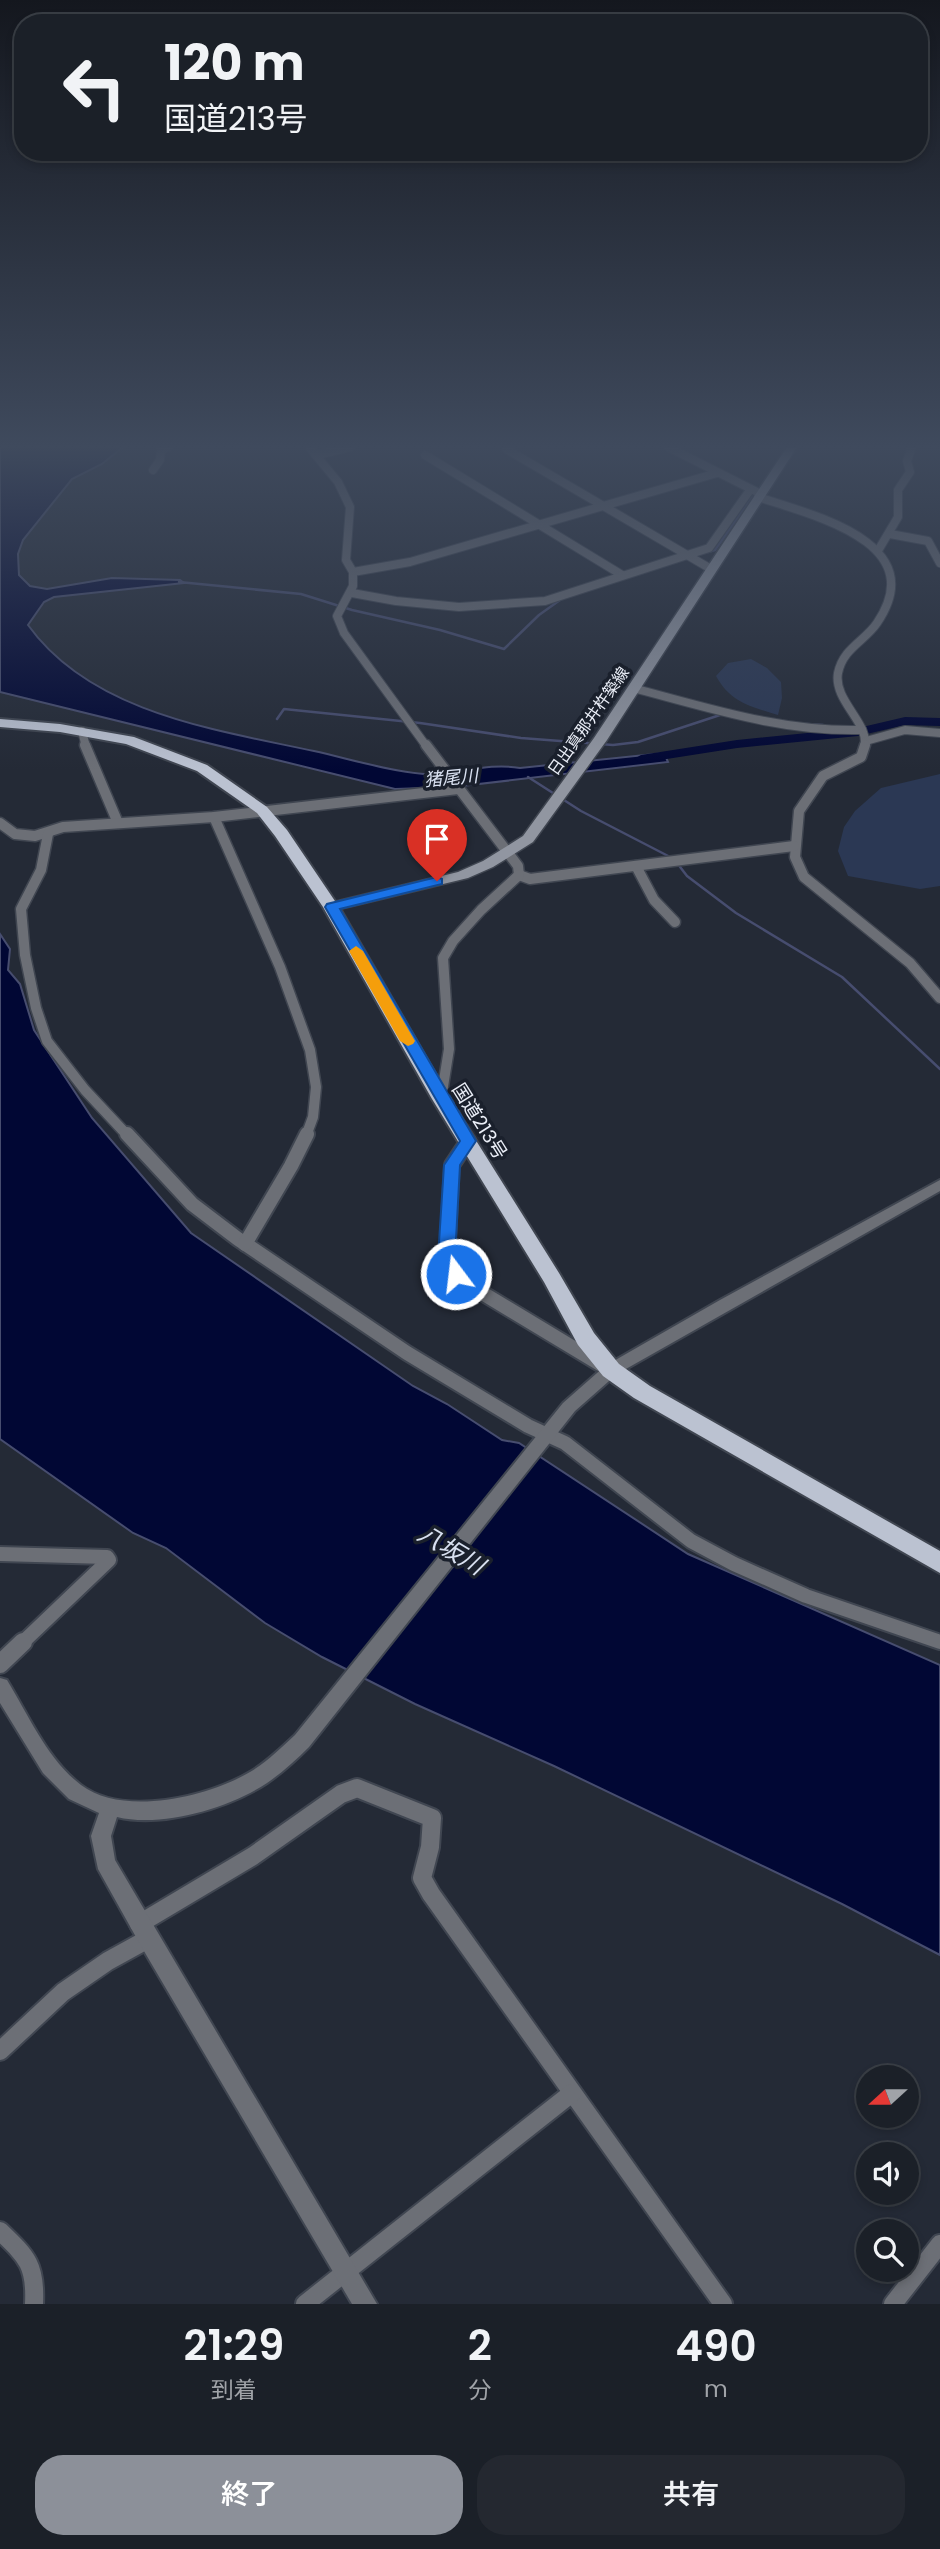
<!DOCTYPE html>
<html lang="ja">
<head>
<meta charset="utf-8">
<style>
  :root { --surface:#1b2028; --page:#242830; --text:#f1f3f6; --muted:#a0a3a8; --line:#393e45; --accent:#8c9099 }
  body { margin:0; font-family:Poppins,"Noto Sans JP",sans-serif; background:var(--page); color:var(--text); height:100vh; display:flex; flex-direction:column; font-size:26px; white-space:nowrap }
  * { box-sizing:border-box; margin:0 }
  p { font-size:23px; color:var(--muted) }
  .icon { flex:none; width:38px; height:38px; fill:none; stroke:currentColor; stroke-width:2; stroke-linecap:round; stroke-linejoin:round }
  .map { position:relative; height:2304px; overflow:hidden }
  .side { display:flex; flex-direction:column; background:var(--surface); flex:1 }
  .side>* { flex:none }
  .top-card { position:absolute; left:14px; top:14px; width:914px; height:147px; border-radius:28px; box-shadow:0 4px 10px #0003,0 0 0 2px var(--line); background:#1b2028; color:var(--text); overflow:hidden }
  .needle { width:46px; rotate:249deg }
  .controls { position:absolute; left:856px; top:2065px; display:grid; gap:14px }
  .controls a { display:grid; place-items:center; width:63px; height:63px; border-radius:50%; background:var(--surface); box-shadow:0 4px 10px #0003,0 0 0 2px var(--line); font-size:35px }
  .pin { position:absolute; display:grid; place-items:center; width:60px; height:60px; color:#fff; margin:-72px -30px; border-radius:50% 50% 50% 0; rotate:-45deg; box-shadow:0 0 7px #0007 }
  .pin .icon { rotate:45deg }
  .me { position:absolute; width:77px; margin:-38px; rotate:345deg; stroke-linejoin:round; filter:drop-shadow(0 0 5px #0008) }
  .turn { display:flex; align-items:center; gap:24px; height:147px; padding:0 35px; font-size:32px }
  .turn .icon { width:91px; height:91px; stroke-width:2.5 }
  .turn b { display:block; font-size:49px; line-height:60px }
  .eta { display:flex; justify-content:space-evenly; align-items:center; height:119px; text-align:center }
  .eta b { font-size:42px; font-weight:600; line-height:49px }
  .cta { display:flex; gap:14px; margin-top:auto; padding:14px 35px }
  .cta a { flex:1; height:80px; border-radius:28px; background:var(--accent); color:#fff; font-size:28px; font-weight:600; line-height:80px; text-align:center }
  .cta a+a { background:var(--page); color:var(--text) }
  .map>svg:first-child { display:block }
</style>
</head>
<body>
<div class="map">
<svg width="940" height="2304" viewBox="0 0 940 2304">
  <rect width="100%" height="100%" fill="#242a36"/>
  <g fill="#2b3854">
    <path d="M751,659L767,668L781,682L782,698L778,715C750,706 731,703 716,676L728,663Z"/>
    <polygon points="940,774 940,886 920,889 848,876 838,851 844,827 855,811 881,788"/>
  </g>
  <g fill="#010734" stroke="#474d6f" stroke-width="2">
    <path d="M0,447H123L102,464L72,479L23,540L18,554L19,575L30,586L47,589L112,578L180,580L184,583L54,597L44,602L28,625C91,713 216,730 314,751C350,759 388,771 424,774C457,776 484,762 520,768L664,753L668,762L453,787L395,789L0,692Z"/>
    <polygon points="0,934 10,949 8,970 20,984 34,1030 92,1118 191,1233 413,1386 447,1404 502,1440 519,1443 688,1554 940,1665 940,1955 842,1904 554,1766 415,1704 322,1657 265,1623 166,1548 133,1533 0,1439"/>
  </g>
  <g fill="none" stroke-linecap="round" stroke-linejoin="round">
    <g stroke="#474d6f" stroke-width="2.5">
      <polyline points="708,552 715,550 754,495"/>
      <polyline points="179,582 301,594 352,610 440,630 504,649 539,615 560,600"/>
      <polyline points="277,719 284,709 420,723 521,738 613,745 638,742 723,714"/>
      <polyline points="806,724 823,725"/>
      <polyline points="528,777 581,811 674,859 687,876 736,913 842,977 940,1069"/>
    </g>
    <polygon fill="#010734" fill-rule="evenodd" points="905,717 940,718 940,726 905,725 858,736 737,748 641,763 634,759 641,755 737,740 858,728"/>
    <defs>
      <g id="minor-far3">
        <polyline points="309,447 338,482 350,507 346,560 353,572 353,586 337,616 344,633 427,747"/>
        <polyline points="668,447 757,492"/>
        <polyline points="506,449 711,569"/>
        <polyline points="318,455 350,447"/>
        <polyline points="425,455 622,575"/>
        <polyline points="153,470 160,460 161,450 168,447"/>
        <path d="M758,497C812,515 932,542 877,623C865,641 843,648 838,673C833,701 871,724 864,747"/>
        <polyline points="890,534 928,541 940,563"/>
        <polyline points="879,549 898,517 898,490 910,472 907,461 912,447"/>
        <polyline points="353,572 410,562 717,473"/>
        <polyline points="352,593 396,601 459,607 545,601 709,548 750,490"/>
        <path d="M633,688C709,708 782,732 862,730"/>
        <polyline points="82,731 86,747"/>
        <polyline points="866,741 905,730 940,733"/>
      </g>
      <g id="minor-far2">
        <polyline points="85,745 118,823"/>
        <polyline points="426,745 518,866 519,875"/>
        <polyline points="865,745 861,757 823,776 799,811 795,857 804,877 910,963 940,998"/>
        <polyline points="214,817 280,967 310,1050 316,1087 313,1117 306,1136"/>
        <polyline points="0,823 15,834 35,836 63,827 214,817 458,789"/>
        <polyline points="48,834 41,870 21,909 25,955 36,1008 47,1041 85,1090 128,1136"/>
        <polyline points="636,866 654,900 675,922"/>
        <polyline points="519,875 530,879 794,846"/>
        <polyline points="441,1099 449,1049 443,958 453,941 481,910 519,875"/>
      </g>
      <g id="minor-far1">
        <polyline points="127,1134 192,1204 238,1239 407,1353 528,1426 565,1443 691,1541 734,1564 806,1596 940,1642"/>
        <polyline points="468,1141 452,1165 447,1258 456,1274 469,1285 600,1364"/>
        <polyline points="245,1244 291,1166 307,1134"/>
        <polyline points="0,1554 107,1557 109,1560 21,1644"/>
      </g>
      <g id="minor">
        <polyline points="0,1664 23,1642"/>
        <polyline points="139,1924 253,1856 341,1794 357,1788 432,1818 430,1847 422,1878 431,1894 723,2304"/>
        <polyline points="0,2051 63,1992 108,1961 148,1939"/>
        <path d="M0,2231C27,2257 36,2265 34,2304"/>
        <polyline points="305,2304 572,2093"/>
        <polyline points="893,2304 940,2244"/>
      </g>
      <path id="tertiary" d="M940,1180V1191L617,1374L575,1411L309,1747C296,1760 283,1772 267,1783C229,1808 162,1828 117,1817L111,1836L115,1860L377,2304H352L141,1946L98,1869L91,1836L99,1813L69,1799L43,1773L0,1703V1678L7,1680C29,1716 47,1759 81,1785C123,1817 208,1797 250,1772C267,1762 281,1748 295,1735L563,1403L605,1366L720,1300Z"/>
      <polygon id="secondary" points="787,447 797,447 607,740 533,842 493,867 468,878 331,911 326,910 324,907 326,904 458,872 483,861 523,836 594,738"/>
      <polygon id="trunk" points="0,719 60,724 134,737 207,765 267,807 287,830 339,907 450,1099 559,1273 594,1333 619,1364 650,1386 940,1551 940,1573 634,1398 603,1376 578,1345 544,1282 432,1099 323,907 275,836 257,813 197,771 126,744 60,732 0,727"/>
    </defs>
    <use href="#minor-far3" stroke="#404651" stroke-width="10"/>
    <use href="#minor-far2" stroke="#404651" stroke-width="13"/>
    <use href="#minor-far1" stroke="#404651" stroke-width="18"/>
    <use href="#minor" stroke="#404651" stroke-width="22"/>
    <use href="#tertiary" stroke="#404651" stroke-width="4"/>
    <use href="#secondary" stroke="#404651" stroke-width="3"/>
    <use href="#trunk" stroke="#404651" stroke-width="4"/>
    <use href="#minor-far3" stroke="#6c6f76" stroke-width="8"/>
    <use href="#minor-far2" stroke="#6c6f76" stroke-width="10"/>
    <use href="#minor-far1" stroke="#6c6f76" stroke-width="14"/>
    <use href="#minor" stroke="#6c6f76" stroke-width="18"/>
    <use href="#tertiary" fill="#6c6f76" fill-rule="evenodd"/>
    <use href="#secondary" fill="#9196a1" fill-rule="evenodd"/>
    <use href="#trunk" fill="#bbc2d1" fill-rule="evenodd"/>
  </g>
  <linearGradient id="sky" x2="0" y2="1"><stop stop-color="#14171e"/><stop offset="0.58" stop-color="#3f4a5d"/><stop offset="1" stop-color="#3f4a5d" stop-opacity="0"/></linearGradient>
  <rect width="940" height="770" fill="url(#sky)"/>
  <polygon fill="#1a73e8" stroke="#114b97" stroke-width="2" points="437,877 442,879 442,884 340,909 476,1141 460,1165 455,1258 465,1274 456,1280 450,1278 438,1258 444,1165 460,1141 325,907 327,904"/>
  <polygon fill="#f59e0b" points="356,946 363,951 415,1041 413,1044 408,1046 400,1041 349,951"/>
  <g text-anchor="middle" stroke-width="7" stroke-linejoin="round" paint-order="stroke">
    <g font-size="16" fill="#ebeff8" stroke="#1a202c">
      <text transform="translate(588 721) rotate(-55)" y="6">日出真那井杵築線</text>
    </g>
    <g font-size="18" font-style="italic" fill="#d9e1f1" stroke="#1a202c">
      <text transform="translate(451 778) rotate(-5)" y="6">猪尾川</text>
    </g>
    <g font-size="19" fill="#ebeff8" stroke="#1a202c">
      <text transform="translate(480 1121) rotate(58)" y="7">国道213号</text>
    </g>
    <g font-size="24" font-style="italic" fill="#d9e1f1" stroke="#1a202c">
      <text transform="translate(451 1550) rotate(31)" y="8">八坂川</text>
    </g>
  </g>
</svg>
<div class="controls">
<a><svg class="needle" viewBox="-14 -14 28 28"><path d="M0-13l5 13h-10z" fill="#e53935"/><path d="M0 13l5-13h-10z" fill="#a0a3a8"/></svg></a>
<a><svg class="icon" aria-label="sound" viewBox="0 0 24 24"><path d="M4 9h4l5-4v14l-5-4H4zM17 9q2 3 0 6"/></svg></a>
<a><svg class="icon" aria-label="search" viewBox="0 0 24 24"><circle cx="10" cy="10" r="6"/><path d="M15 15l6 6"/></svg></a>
</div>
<div class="pin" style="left:437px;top:881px;background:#d93025"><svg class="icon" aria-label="arrive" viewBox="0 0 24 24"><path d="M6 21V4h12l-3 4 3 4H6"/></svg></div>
<svg class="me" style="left:456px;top:1274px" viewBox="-20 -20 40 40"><circle r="17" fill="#1a73e8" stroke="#fff" stroke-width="3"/><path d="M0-11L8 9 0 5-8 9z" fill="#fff"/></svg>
<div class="top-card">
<div class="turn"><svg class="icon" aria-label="left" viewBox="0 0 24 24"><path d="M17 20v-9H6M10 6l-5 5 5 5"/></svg><div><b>120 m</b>国道213号</div></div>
</div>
</div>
<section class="side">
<div class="eta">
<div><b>21:29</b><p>到着</p></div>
<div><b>2</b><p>分</p></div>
<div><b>490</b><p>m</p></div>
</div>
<div class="cta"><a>終了</a><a>共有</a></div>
</section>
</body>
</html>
